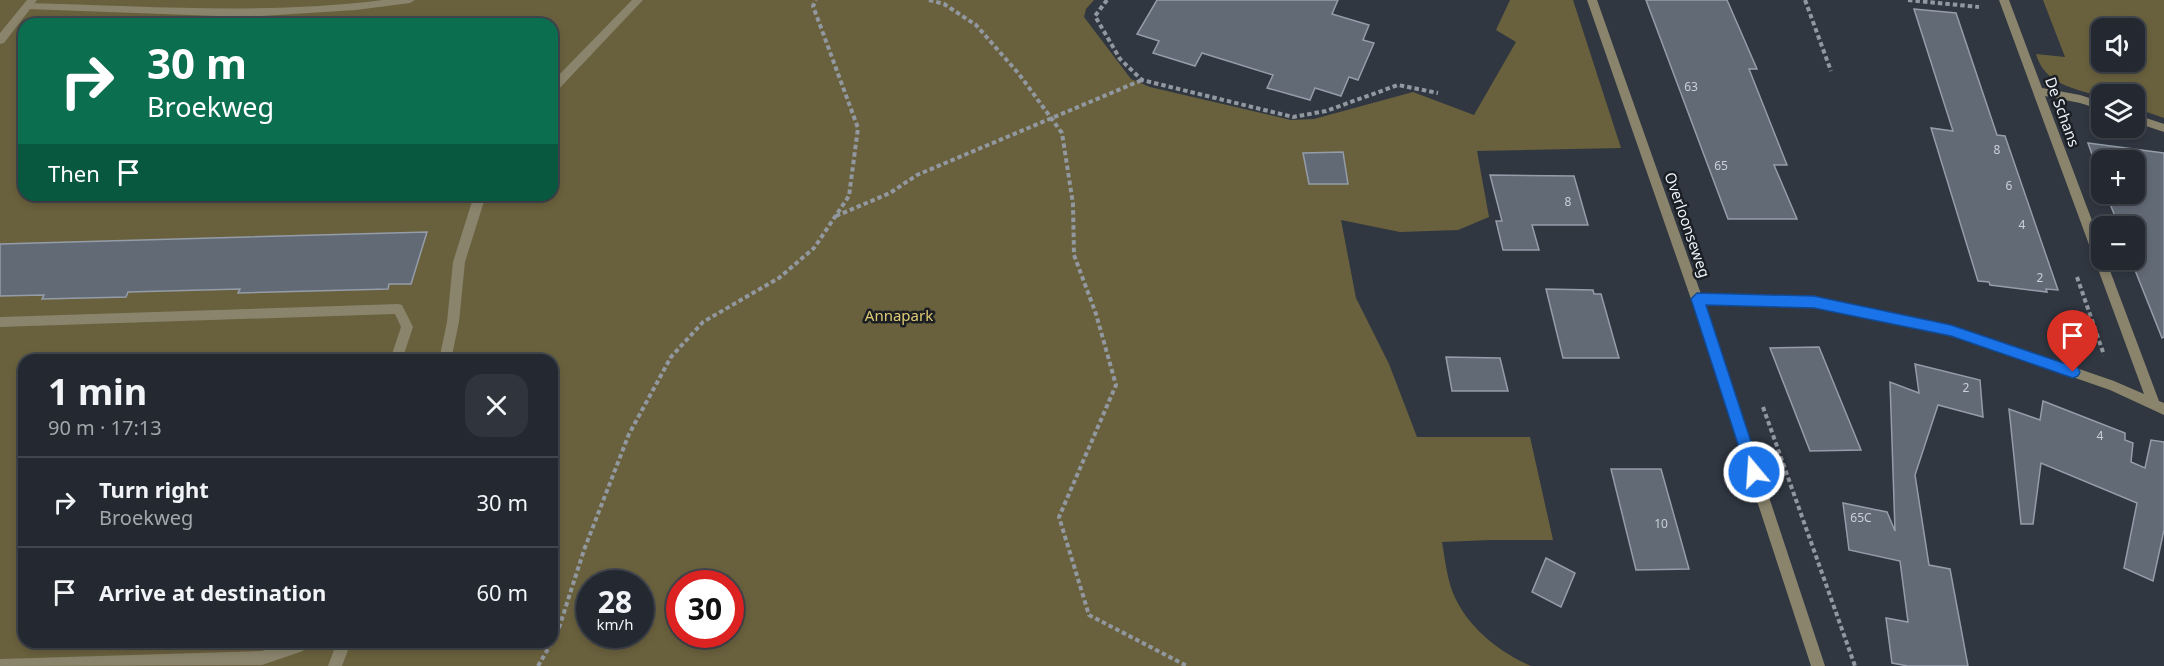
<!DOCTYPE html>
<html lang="en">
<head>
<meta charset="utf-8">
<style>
  :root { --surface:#242931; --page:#30353d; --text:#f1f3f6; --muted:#a3a6ab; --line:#41454d }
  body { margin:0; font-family:"Noto Sans",sans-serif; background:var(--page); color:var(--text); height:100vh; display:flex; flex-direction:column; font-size:22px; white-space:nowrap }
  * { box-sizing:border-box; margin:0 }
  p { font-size:20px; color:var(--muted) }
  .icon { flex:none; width:33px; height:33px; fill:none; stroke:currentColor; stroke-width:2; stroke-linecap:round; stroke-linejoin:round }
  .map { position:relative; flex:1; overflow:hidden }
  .details { position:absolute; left:18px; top:354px; width:540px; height:294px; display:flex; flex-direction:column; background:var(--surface); border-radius:18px; box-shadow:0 3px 9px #0003,0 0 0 2px var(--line) }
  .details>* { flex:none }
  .banner { position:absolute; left:18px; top:18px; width:540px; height:183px; border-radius:18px; box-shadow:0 3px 9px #0003,0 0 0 2px var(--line); background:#0b6e4f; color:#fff; overflow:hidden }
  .fabs { position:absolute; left:2091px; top:18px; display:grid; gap:12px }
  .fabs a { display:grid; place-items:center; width:54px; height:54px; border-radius:12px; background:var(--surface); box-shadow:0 3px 9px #0003,0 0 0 2px var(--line); font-size:30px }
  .speed { position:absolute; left:576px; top:570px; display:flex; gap:12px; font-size:30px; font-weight:700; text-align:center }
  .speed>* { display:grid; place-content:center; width:78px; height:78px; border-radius:50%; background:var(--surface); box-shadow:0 3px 9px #0003,0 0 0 2px var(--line); line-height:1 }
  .speed small { font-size:15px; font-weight:400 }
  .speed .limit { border:9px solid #d22; background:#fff; color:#111 }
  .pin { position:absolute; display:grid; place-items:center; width:51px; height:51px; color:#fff; margin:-62px -26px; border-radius:50% 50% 50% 0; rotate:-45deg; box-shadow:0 0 6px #0007 }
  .pin .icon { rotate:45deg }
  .me { position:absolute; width:66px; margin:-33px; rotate:342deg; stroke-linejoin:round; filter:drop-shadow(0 0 4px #0008) }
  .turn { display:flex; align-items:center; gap:21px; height:126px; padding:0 30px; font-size:27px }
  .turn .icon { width:78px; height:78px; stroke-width:2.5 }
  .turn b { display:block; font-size:42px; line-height:51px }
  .then { display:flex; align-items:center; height:57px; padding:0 30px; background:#0003; gap:12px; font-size:22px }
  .round { display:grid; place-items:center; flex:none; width:63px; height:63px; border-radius:18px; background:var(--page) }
  .head { display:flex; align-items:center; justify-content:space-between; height:102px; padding:0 30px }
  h1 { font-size:36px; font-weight:700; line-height:45px }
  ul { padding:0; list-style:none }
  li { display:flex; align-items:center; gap:18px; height:90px; padding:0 30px; border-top:2px solid var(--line) }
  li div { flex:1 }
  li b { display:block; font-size:22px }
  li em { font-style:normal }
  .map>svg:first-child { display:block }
</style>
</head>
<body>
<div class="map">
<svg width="2164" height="666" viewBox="0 0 2164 666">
  <rect width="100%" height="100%" fill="#303741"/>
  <g fill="#69603d" fill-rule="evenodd">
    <path d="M0,0H1094L1086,9L1084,17L1131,79L1150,87L1291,120L1314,119L1413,92L1474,115L1516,42L1496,30L1510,0H1573L1621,148L1477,151L1489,217L1458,230L1400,232L1341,220L1356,298L1389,364L1417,437H1530L1553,540H1490L1442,542C1445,559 1447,578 1453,593C1467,627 1499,652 1531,666H0ZM24,24H552V195H24ZM24,360H552V642H24ZM590,584H640V634H590ZM680,584H730V634H680Z"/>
    <path d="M2043,0H2164V118L2135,108L2134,94H2102L2101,97C2074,88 2045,85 2036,54L2065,57ZM2102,28H2134V62H2102Z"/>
  </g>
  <g fill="#626a76" stroke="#949da9" stroke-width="1.5">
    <polygon points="1157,0 1338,0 1332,14 1369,25 1363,40 1374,43 1358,80 1349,77 1341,96 1315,88 1310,100 1267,88 1273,75 1202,53 1195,66 1153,53 1159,41 1137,34"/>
    <polygon points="1646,0 1727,0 1757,69 1749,69 1787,165 1774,165 1797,219 1728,219"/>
    <polygon points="1914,9 1956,13 1997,135 2005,136 2058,290 2046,289 2047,292 1990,285 1989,282 1978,281 1931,128 1953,131"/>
    <polygon points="2088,143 2164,153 2164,337 2162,338 2131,260 2134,260 2134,226 2119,226 2106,194 2134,194 2134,160 2102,160 2102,183"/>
    <polygon points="1343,152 1348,184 1309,184 1303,153"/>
    <polygon points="1490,175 1574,176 1588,225 1532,225 1539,250 1503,250 1496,221 1502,221"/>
    <polygon points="427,232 411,284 389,284 388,289 238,293 240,289 128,292 126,297 42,299 44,295 0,296 0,244"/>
    <polygon points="1546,289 1593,290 1594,294 1601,294 1619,358 1563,358"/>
    <polygon points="1819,347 1861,450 1810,451 1770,348"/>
    <polygon points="1446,357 1500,358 1508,391 1452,391"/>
    <polygon points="1915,364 1980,380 1983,417 1938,405 1915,475 1929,565 1950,569 1968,666 1908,666 1892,663 1886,618 1908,622 1900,561 1849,550 1843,503 1887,512 1895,531 1890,382 1919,393"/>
    <polygon points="2043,401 2125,433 2125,440 2133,443 2131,462 2145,468 2151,440 2164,442 2164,530 2153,581 2124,568 2137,503 2041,463 2033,524 2021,524 2009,409 2040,420"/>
    <polygon points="1611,469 1661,469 1689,569 1636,570"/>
    <polygon points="1546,558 1575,573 1561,607 1532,592"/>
  </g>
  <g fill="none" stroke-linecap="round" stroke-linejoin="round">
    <g stroke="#9298a0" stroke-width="4" stroke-dasharray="4.5 3" stroke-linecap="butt">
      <polyline points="929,0 944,4 976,25 1019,74 1062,133 1073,204 1074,255 1096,314 1116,385 1059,517 1089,615 1187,666"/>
      <polyline points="1107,0 1095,16 1120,59 1142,80 1293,117 1326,111 1398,85 1438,93"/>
      <polyline points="1805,0 1831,71"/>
      <polyline points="1908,0 1979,7"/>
      <polyline points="836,216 890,193 917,175 1142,80"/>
      <polyline points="2077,277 2104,355"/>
      <polyline points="1763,407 1855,666"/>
      <polyline points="552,641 558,631 584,550 629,434 671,357 703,322 779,278 814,248 849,196 858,128 813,6 816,0"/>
      <polyline points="538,666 552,642"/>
    </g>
    <g fill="#8a846c" fill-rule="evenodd">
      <path d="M383,0H415L410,3L356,10L244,17L27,9L22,6L27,3C146,6 265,15 383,0Z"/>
      <polygon points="632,0 643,0 556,92 552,93 552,82"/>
      <polygon points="474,195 486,195 465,262 459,322 451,360 439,360 447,322 453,262"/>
      <polygon points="398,304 402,305 413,327 402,360 390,360 401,327 395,314 0,327 0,317"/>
      <polygon points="289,642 308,642 303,651 262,665 0,666 0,659 262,651"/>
      <polygon points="337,642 351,642 342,666 328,666"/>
    </g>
    <g fill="#8a846c" fill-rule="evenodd">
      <polygon points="27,0 37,0 4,43 0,44 0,33"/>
      <polygon points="1587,0 1597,0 1701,294 1814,297 1951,325 2114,381 2144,394 1999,0 2009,0 2042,88 2080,95 2102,102 2102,110 2080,103 2045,96 2102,247 2102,260 2106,260 2159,401 2164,403 2164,415 2110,390 1951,335 1814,307 1705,304 1825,666 1811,666 1691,299"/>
      <polygon points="2134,114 2164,124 2164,132 2134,122"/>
    </g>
  </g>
  <polygon fill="#1a73e8" stroke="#114b97" stroke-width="1.5" points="1697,293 1814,296 1951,325 2078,368 2080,372 2078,376 2073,378 1951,336 1814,308 1706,305 1761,472 1759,476 1754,478 1749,476 1747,472 1691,299"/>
  <g text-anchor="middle" stroke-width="5" stroke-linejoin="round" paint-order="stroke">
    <g font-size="12" fill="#cad0d8">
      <text x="1691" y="91">63</text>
      <text x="1997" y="154">8</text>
      <text x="1721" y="170">65</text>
      <text x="2009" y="190">6</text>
      <text x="1568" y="206">8</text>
      <text x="2022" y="229">4</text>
      <text x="2040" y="282">2</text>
      <text x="1966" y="392">2</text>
      <text x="2100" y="440">4</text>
      <text x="1861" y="522">65C</text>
      <text x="1661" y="528">10</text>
    </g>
    <g font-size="15" fill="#edf2f9" stroke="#1b1f23">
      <text transform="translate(2062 112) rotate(70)" y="5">De Schans</text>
      <text transform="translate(1687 225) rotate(71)" y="5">Overloonseweg</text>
    </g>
    <g font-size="15" fill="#e0cb75" stroke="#1b1f23">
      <text x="899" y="321">Annapark</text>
    </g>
  </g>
</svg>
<div class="fabs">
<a><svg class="icon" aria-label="sound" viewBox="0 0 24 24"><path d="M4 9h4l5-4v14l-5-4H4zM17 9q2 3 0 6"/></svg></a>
<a><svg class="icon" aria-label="layers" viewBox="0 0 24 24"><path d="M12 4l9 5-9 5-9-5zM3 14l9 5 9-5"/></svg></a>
<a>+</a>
<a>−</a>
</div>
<div class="speed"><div>28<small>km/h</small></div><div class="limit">30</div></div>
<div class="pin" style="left:2073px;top:372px;background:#d93025"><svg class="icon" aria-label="arrive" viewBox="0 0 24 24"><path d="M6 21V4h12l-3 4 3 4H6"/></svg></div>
<svg class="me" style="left:1754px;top:472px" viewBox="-20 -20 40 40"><circle r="17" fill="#1a73e8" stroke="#fff" stroke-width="3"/><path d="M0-11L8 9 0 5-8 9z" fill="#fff"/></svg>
<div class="banner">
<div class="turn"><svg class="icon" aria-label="right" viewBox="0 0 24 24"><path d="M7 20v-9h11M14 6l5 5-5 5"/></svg><div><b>30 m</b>Broekweg</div></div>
<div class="then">Then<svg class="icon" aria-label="arrive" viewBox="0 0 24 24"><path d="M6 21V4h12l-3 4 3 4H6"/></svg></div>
</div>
<section class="details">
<div class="head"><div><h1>1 min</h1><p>90 m · 17:13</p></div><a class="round"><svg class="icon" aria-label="close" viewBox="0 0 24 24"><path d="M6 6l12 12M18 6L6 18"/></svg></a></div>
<ul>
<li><svg class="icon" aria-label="right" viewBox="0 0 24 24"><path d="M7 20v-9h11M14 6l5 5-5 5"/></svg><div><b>Turn right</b><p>Broekweg</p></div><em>30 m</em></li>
<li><svg class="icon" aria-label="arrive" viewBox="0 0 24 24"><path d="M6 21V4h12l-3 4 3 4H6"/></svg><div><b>Arrive at destination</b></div><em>60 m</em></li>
</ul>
</section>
</div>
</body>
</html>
